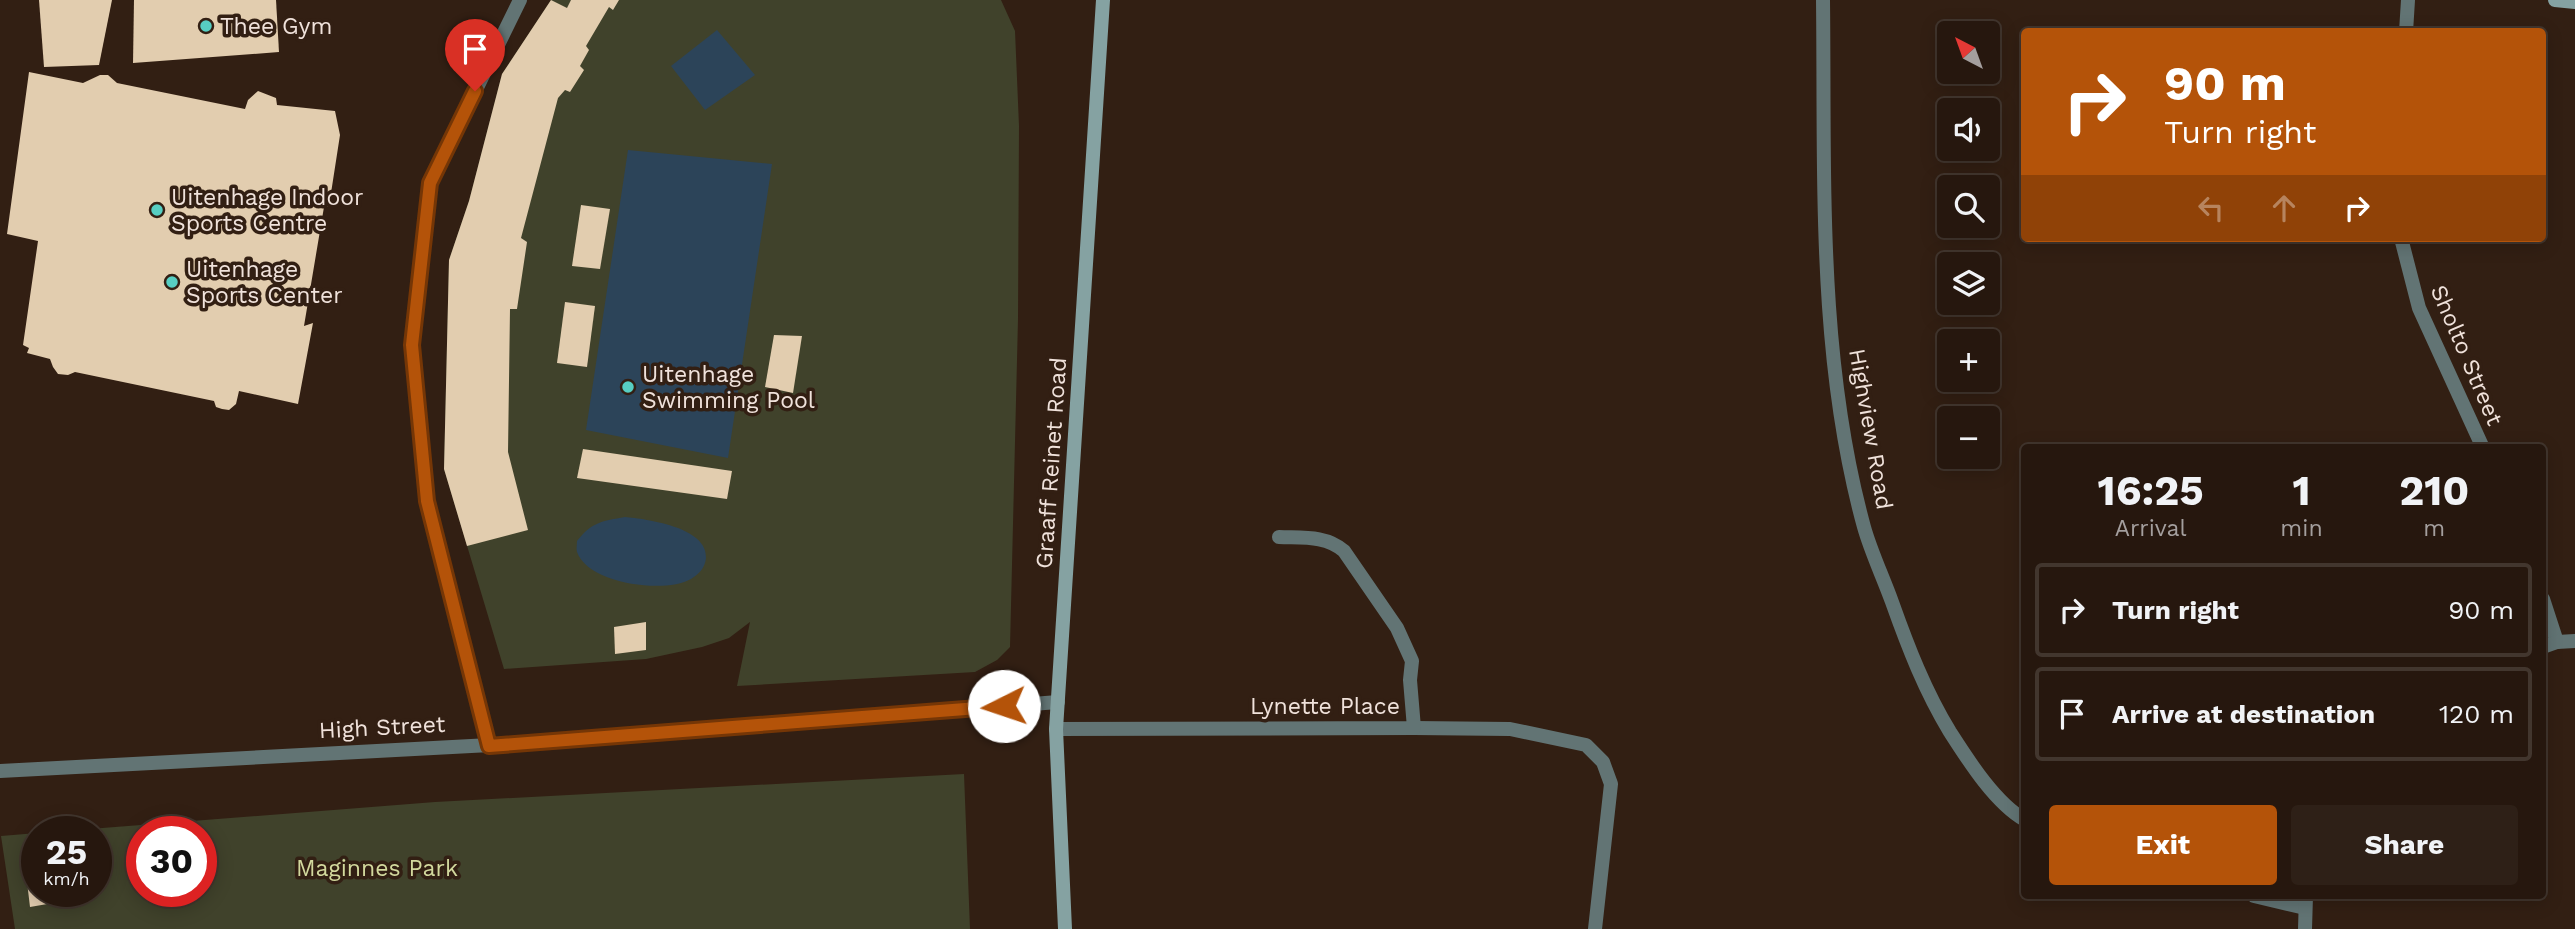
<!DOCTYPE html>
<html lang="en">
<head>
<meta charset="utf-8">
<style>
  :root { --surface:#26170e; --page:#2e2017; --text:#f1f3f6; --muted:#a49f9e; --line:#42362e; --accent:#b45309 }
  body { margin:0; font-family:"Work Sans",sans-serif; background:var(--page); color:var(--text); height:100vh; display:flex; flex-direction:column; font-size:26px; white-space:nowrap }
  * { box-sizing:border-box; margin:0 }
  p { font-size:23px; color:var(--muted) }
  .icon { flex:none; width:38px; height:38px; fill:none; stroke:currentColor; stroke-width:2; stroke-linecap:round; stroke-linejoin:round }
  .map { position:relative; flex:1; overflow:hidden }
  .sheet { position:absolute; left:2021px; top:444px; width:525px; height:455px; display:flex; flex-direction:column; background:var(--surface); border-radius:7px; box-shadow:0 4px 18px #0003,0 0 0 2px var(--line) }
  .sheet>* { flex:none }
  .top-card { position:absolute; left:2021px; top:28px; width:525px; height:214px; border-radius:7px; box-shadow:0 4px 18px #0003,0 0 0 2px var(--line); background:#b45309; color:#fff; overflow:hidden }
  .needle { width:46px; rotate:319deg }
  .tools { position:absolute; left:1937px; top:21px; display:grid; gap:14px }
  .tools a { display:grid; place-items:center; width:63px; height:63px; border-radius:7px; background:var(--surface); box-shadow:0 4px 18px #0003,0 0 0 2px var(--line); font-size:35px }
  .speed { position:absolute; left:21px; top:816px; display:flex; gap:14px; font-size:35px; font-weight:700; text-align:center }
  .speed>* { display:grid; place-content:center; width:91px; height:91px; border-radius:50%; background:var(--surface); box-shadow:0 4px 18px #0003,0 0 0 2px var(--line); line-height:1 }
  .speed small { font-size:18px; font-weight:400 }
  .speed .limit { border:10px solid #d22; background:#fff; color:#111 }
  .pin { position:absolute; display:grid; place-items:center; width:60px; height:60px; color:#fff; margin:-72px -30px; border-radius:50% 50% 50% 0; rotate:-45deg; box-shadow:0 0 7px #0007 }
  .pin .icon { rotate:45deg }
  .me { position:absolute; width:77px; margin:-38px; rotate:266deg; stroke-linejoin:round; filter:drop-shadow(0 0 5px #0008) }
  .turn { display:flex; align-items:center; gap:24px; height:147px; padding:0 28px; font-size:32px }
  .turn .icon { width:91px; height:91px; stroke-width:2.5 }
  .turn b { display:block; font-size:49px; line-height:60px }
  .lanes { display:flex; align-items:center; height:66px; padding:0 28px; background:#0003; justify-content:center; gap:35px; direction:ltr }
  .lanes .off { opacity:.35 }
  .eta { display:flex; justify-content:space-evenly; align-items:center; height:119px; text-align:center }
  .eta b { font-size:42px; font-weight:700; line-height:49px }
  .action { display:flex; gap:14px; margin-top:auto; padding:14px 28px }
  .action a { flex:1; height:80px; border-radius:7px; background:var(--accent); color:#fff; font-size:28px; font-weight:700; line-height:80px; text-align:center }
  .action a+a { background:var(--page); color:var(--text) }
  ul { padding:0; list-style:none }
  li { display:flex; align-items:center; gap:21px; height:94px; margin:0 14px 10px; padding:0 14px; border:4px solid var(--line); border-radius:7px }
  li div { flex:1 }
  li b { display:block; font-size:26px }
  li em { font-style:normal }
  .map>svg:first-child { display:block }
</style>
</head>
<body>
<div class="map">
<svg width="2575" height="929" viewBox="0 0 2575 929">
  <rect width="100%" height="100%" fill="#321f13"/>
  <g fill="#40422b" fill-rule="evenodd">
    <polygon points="551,0 1001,0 1015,31 1019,126 1018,319 1010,647 997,660 975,672 737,686 750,622 729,638 702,647 646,659 504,669 444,469 449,260 469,201 502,74"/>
    <path d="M964,774L970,929H15L1,836L37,833V891H96V831H64L435,802ZM142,831H201V891H142Z"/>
  </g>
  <g fill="#2c4459">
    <polygon points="717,30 755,75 705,110 671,66"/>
    <polygon points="628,150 772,164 728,458 586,430"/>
    <path d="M625,517C646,519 708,527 706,558C705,568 699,574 691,579C665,594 588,584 577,552C576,549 577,545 577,541C592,522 602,521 625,517Z"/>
  </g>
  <g fill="#e2cdaf">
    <polygon points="39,0 112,0 99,65 44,67"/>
    <polygon points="134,0 276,0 279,52 133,63"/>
    <polygon points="551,0 567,8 571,0 619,0 613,10 609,7 586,46 589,50 580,66 584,70 570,92 565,90 558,98 521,238 527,242 517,309 510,309 508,452 528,530 467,546 444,469 449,260 469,201 502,74"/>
    <polygon points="29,72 83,83 100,75 108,75 117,83 245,109 248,100 258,91 276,98 277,105 335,111 340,135 329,206 324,207 304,326 313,323 298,404 239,391 236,404 229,410 222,409 216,407 214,401 75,372 68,375 58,374 53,367 50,359 27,353 29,348 23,345 38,241 7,234"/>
    <polygon points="581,205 610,209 600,269 572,266"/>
    <polygon points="565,302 595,306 587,367 557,363"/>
    <polygon points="774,335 802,336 793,393 765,387"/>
    <polygon points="583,449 732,471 727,499 577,478"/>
    <polygon points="646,622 646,650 615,654 614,627"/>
    <polygon points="37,856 37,891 58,891 59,902 30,907 24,857"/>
  </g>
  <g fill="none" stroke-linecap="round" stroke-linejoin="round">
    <g stroke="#627474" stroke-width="14">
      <polyline points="1414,728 1510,729 1586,745 1603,762 1611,784 1595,929"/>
      <path d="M1056,729L1414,728L1410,680L1412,661L1397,628L1344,551C1326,535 1302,538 1279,537"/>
    </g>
    <g stroke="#627474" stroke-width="14">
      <path d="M1823,0C1825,176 1817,356 1864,527C1871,552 1883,577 1892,602C1908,647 1925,691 1950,732C1968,760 1995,803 2025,820"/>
      <polyline points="2406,32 2408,0"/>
      <polyline points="2401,238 2419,308 2483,448"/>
      <polyline points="2543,599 2557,642"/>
      <polyline points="2543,647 2557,642 2575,641"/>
      <polyline points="490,745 427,501 412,345 430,183 520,0"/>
      <polyline points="0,771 490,745 1058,702"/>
      <polyline points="2254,896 2305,908"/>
      <polyline points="2305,929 2306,896"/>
    </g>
    <g stroke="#85a2a2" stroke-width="14">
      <polyline points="2555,0 2575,2"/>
      <polyline points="1065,929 1056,729 1103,0"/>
    </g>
  </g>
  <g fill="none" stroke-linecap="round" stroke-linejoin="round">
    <defs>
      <polyline id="route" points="475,91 430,183 412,345 427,501 489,746 1004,706"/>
    </defs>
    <use href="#route" stroke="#753606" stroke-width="18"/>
    <use href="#route" stroke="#b45309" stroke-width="12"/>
  </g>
  <g fill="#57cec2" stroke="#321f13" stroke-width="2.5">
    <circle cx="206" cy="26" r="7"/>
    <circle cx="157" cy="210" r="7"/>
    <circle cx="172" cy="282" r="7"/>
    <circle cx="628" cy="387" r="7"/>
  </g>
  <g text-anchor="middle" stroke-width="7" stroke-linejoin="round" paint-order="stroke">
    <g font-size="23" fill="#f0e2db" stroke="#321f13" text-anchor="start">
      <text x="220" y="34">Thee Gym</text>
      <text x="171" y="205">Uitenhage Indoor<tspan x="171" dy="26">Sports Centre</tspan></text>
      <text x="186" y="277">Uitenhage<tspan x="186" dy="26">Sports Center</tspan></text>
      <text x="642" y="382">Uitenhage<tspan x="642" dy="26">Swimming Pool</tspan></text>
    </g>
    <g font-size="23" fill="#f0e2db" stroke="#321f13">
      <text transform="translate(2467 355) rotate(67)" y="8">Sholto Street</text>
      <text transform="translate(1871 429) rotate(80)" y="8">Highview Road</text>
      <text transform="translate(1051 463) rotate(-86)" y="8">Graaff Reinet Road</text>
      <text x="1325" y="714">Lynette Place</text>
      <text transform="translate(382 727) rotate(-3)" y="8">High Street</text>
    </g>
    <g font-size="23" fill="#d2d89d" stroke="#321f13">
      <text x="377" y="876">Maginnes Park</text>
    </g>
  </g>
</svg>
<div class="tools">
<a><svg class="needle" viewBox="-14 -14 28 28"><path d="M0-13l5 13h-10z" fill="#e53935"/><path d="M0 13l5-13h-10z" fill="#a49f9e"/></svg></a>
<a><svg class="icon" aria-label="sound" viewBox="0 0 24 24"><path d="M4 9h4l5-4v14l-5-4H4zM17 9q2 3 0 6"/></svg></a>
<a><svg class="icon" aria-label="search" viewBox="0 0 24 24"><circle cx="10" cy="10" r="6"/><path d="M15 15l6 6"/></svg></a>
<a><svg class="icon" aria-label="layers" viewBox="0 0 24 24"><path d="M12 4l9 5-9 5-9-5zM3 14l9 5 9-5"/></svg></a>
<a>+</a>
<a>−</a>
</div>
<div class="speed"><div>25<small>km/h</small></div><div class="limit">30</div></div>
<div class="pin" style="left:475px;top:91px;background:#d93025"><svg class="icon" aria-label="arrive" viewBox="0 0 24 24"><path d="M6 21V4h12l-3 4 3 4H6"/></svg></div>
<svg class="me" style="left:1004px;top:706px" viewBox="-20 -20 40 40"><circle r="19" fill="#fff"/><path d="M0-13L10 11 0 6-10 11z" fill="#b45309"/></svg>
<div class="top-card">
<div class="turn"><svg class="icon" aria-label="right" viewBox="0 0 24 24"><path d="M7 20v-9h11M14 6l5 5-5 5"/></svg><div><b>90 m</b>Turn right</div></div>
<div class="lanes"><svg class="icon off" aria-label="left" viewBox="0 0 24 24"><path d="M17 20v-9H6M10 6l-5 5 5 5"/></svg><svg class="icon off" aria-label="ahead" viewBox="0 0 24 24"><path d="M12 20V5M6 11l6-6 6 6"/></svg><svg class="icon" aria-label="right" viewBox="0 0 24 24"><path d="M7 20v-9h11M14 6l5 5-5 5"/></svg></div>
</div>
<section class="sheet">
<div class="eta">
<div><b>16:25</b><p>Arrival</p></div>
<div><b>1</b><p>min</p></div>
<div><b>210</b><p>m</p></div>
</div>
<ul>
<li><svg class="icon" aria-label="right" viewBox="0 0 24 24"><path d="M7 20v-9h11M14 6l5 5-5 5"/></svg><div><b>Turn right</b></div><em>90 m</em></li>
<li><svg class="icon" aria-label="arrive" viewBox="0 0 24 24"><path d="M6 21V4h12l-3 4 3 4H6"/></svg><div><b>Arrive at destination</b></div><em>120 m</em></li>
</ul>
<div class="action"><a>Exit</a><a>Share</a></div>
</section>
</div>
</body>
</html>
